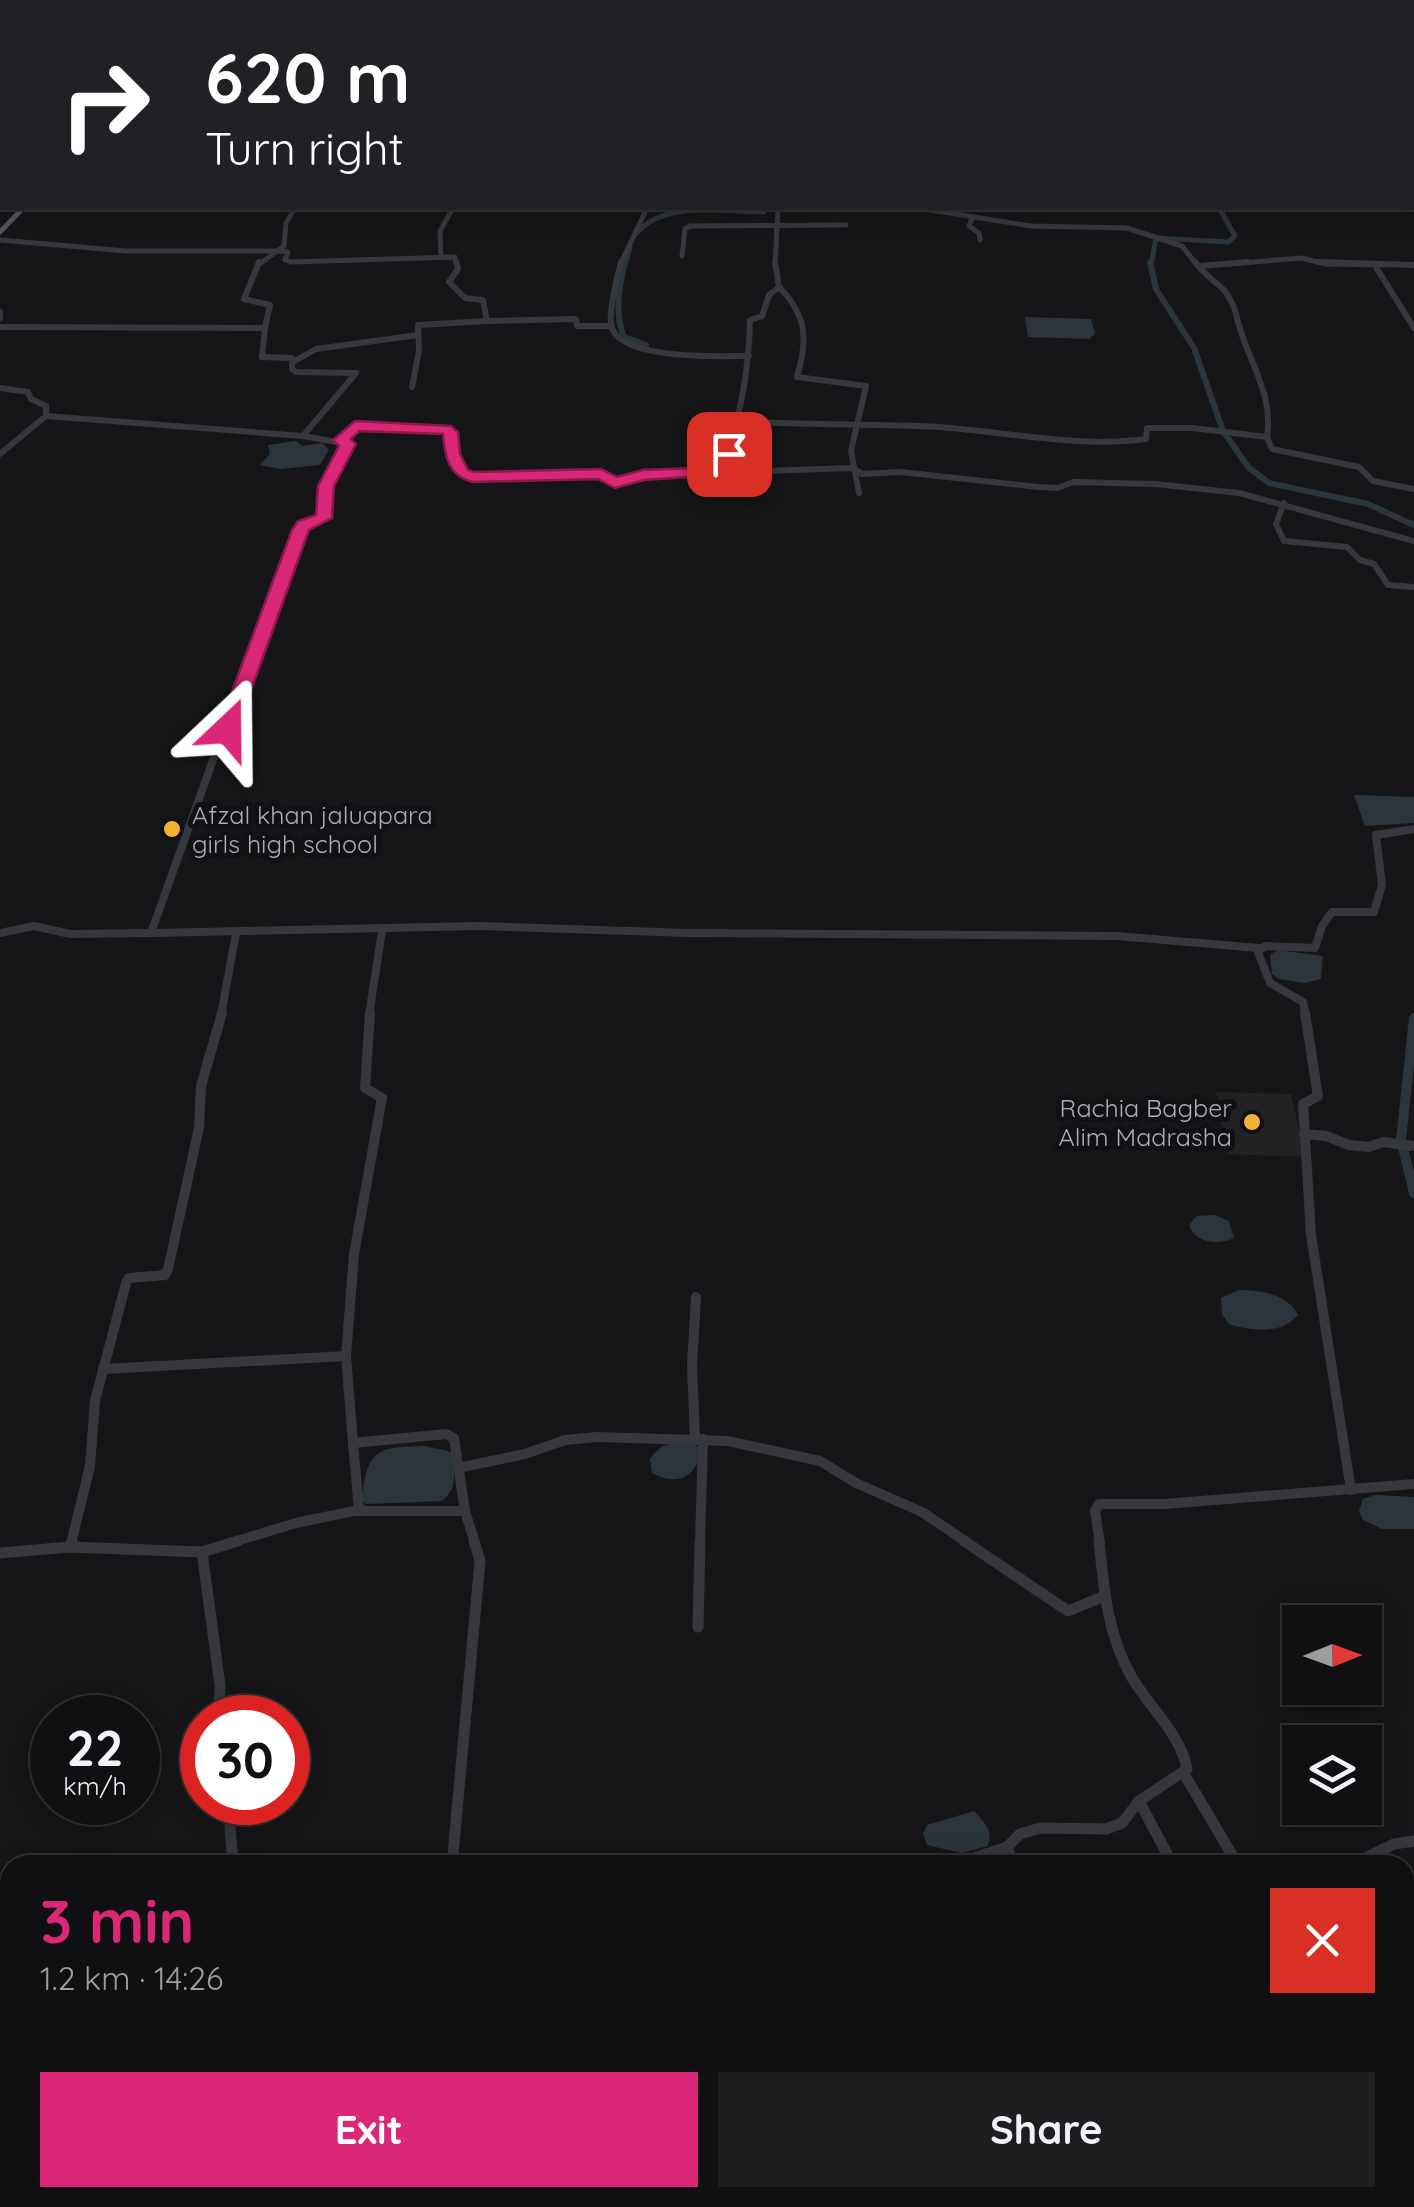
<!DOCTYPE html>
<html lang="en">
<head>
<meta charset="utf-8">
<style>
  :root { --surface:#101012; --page:#1e1e20; --text:#f1f3f6; --muted:#9c9d9f; --line:#303032; --accent:#db2777 }
  body { margin:0; font-family:Quicksand,sans-serif; background:var(--page); color:var(--text); height:100vh; display:flex; flex-direction:column; font-size:38px; white-space:nowrap }
  * { box-sizing:border-box; margin:0 }
  p { font-size:32px; color:var(--muted) }
  .icon { flex:none; width:55px; height:55px; fill:none; stroke:currentColor; stroke-width:2; stroke-linecap:round; stroke-linejoin:round }
  .map { position:relative; flex:1; overflow:hidden }
  .sheet { position:absolute; left:0px; top:1855px; width:1415px; height:352px; display:flex; flex-direction:column; background:var(--surface); border-radius:30px 30px 0 0; box-shadow:0 5px 25px #0003,0 0 0 2px var(--line) }
  .sheet>* { flex:none }
  .banner { position:absolute; left:0px; top:0px; width:1415px; height:210px; box-shadow:0 5px 25px #0003,0 0 0 2px var(--line); background:#202124; color:#fff; overflow:hidden }
  .needle { width:65px; rotate:89deg }
  .fabs { position:absolute; left:1282px; top:1605px; display:grid; gap:20px }
  .fabs a { display:grid; place-items:center; width:100px; height:100px; border-radius:0px; background:var(--surface); box-shadow:0 5px 25px #0003,0 0 0 2px var(--line); font-size:50px }
  .speed { position:absolute; left:30px; top:1695px; display:flex; gap:20px; font-size:50px; font-weight:700; text-align:center }
  .speed>* { display:grid; place-content:center; width:130px; height:130px; border-radius:50%; background:var(--surface); box-shadow:0 5px 25px #0003,0 0 0 2px var(--line); line-height:1 }
  .speed small { font-size:25px; font-weight:400 }
  .speed .limit { border:15px solid #d22; background:#fff; color:#111 }
  .pin { position:absolute; display:grid; place-items:center; width:85px; height:85px; color:#fff; margin:-42px; border-radius:20px; box-shadow:0 5px 15px #0006 }
  .me { position:absolute; width:110px; margin:-55px; rotate:23deg; stroke-linejoin:round; filter:drop-shadow(0 0 8px #0008) }
  .turn { display:flex; align-items:center; gap:35px; height:210px; padding:0 40px; font-size:45px }
  .turn .icon { width:130px; height:130px; stroke-width:2.5 }
  .turn b { display:block; font-size:70px; line-height:85px }
  .round { display:grid; place-items:center; flex:none; width:105px; height:105px; border-radius:0px; background:var(--page) }
  .summary { display:flex; align-items:center; justify-content:space-between; height:170px; padding:0 40px }
  h1 { font-size:60px; font-weight:700; line-height:75px; color:var(--accent) }
  .primary-button { display:flex; gap:20px; margin-top:auto; padding:20px 40px }
  .primary-button a { flex:1; height:115px; border-radius:0px; background:var(--accent); color:#fff; font-size:40px; font-weight:700; line-height:115px; text-align:center }
  .primary-button a+a { background:var(--page); color:var(--text) }
  .map>svg:first-child { display:block }
</style>
</head>
<body>
<div class="map">
<svg width="1414" height="2207" viewBox="0 0 1414 2207">
  <rect width="100%" height="100%" fill="#161618"/>
  <polygon fill="#222225" points="1216,1092 1291,1094 1305,1157 1227,1154"/>
  <g fill="#2c353c">
    <polygon points="1025,317 1091,319 1095,334 1089,339 1028,337"/>
    <polygon points="296,441 302,446 322,443 329,450 320,465 280,469 260,465 270,454 268,445"/>
    <polygon points="1354,795 1414,797 1414,823 1365,826"/>
    <polygon points="1277,950 1323,956 1321,979 1305,983 1279,979 1272,974 1270,955"/>
    <path d="M1214,1215L1229,1221L1234,1238C1218,1246 1195,1243 1189,1225L1197,1216Z"/>
    <path d="M1239,1290C1261,1290 1288,1294 1298,1315C1281,1335 1251,1331 1229,1324L1222,1314L1221,1298Z"/>
    <path d="M692,1442L701,1450C696,1477 678,1487 652,1473L650,1459C663,1441 672,1443 692,1442Z"/>
    <path d="M425,1446L452,1452C455,1472 458,1488 442,1501L366,1504L362,1500C367,1449 377,1447 425,1446Z"/>
    <polygon points="1375,1495 1414,1497 1414,1529 1382,1529 1363,1520 1359,1511 1363,1499"/>
    <path d="M974,1811C984,1822 995,1832 987,1846L962,1853L927,1845L923,1834L927,1825Z"/>
  </g>
  <g fill="none" stroke-linecap="round" stroke-linejoin="round">
    <g stroke="#2c353c" stroke-width="5">
      <polyline points="1403,2 1414,1"/>
      <path d="M636,234C663,200 723,212 764,212"/>
      <polyline points="625,265 630,248"/>
      <polyline points="1151,265 1156,238 1228,242 1235,236 1219,208"/>
    </g>
    <g stroke="#2c353c" stroke-width="6">
      <path d="M625,262C619,287 614,313 624,337L646,345"/>
      <polyline points="1150,262 1156,289 1194,348 1223,431 1249,468 1269,483 1368,504 1414,525"/>
    </g>
    <polyline stroke="#2c353c" stroke-width="10" points="1414,1018 1401,1139 1414,1193"/>
    <g stroke="#37383d" stroke-width="5">
      <polyline points="398,0 512,0"/>
      <polyline points="771,0 797,2"/>
      <polyline points="43,2 51,0"/>
      <polyline points="918,208 1031,226 1127,228 1182,246 1197,265"/>
      <polyline points="972,219 969,226 979,233 980,240"/>
      <polyline points="0,240 126,251 279,251 288,252 285,260 291,262 455,257 457,265"/>
      <polyline points="682,256 685,229 690,226 846,225"/>
      <polyline points="441,257 440,231 453,208"/>
      <polyline points="258,265 284,246 286,223 295,208"/>
      <polyline points="620,265 647,208"/>
      <polyline points="775,265 778,208"/>
      <polyline points="1217,265 1301,258 1326,264 1385,265"/>
    </g>
    <g stroke="#37383d" stroke-width="6">
      <polyline points="259,262 244,299 270,305 265,328"/>
      <polyline points="456,262 458,269 449,282 465,298 483,300 487,321 576,319 577,326 610,326"/>
      <path d="M621,262C617,276 609,311 611,324C616,361 721,356 749,356"/>
      <path d="M1195,262C1203,273 1213,280 1223,289C1235,302 1236,317 1241,332C1253,369 1273,396 1267,437"/>
      <polyline points="1318,262 1414,265"/>
      <polyline points="1374,264 1414,328"/>
      <polyline points="1200,266 1248,262"/>
      <path d="M779,287C807,315 808,340 797,377L866,386L851,451L859,493"/>
      <polyline points="0,312 0,318"/>
      <polyline points="0,327 265,328 262,357 292,358 292,369 296,372 356,373 303,436 348,444 326,485 324,518 304,524 300,530 277,597"/>
      <polyline points="293,362 316,349 418,335"/>
      <polyline points="412,387 419,351 418,325 487,321"/>
      <polyline points="0,388 28,392 31,399 46,406 46,416 303,436"/>
      <path d="M739,421C806,426 872,423 939,427C1007,432 1078,448 1146,439L1147,428H1192L1267,437L1272,449L1359,467L1373,481L1414,489"/>
      <polyline points="341,440 358,425 446,430 461,473 472,477 601,474 615,483 643,475 853,468 862,474 901,472 1038,487 1058,488 1073,482 1155,484 1239,493 1414,541"/>
      <polyline points="0,454 46,416"/>
      <path d="M723,471C739,420 749,374 750,320L762,316L769,295L779,287L775,262"/>
      <polyline points="1284,503 1276,524 1284,541 1347,547 1360,560 1374,564 1388,585 1414,587"/>
    </g>
    <g stroke="#37383d" stroke-width="8">
      <polyline points="278,594 242,699 213,760 151,933 480,926 689,933 1117,936 1259,948"/>
      <polyline points="0,933 34,926 70,934 151,933"/>
      <polyline points="221,1015 236,933"/>
      <polyline points="369,1015 382,931"/>
      <polyline points="1306,1015 1303,1002 1270,983 1258,952 1265,946 1315,948 1322,926 1332,912 1374,912 1382,885 1376,835 1414,829"/>
    </g>
    <g stroke="#37383d" stroke-width="10">
      <polyline points="1305,1013 1318,1096 1303,1104 1311,1235 1351,1490"/>
      <polyline points="1304,1134 1326,1136 1349,1145 1369,1147 1383,1142 1414,1146"/>
      <polyline points="346,1356 353,1443 446,1434 454,1438 465,1511 475,1543"/>
      <polyline points="103,1369 346,1356 354,1254 382,1098 365,1088 370,1013"/>
      <polyline points="695,1438 692,1366 696,1297"/>
      <polyline points="353,1443 359,1510"/>
      <polyline points="458,1468 525,1454 565,1440 597,1437 728,1441 820,1461 856,1483 922,1512 968,1543"/>
      <polyline points="71,1543 90,1466 95,1401 126,1283 129,1278 165,1275 168,1269 199,1128 201,1086 222,1013"/>
      <polyline points="230,1543 296,1523 354,1511 465,1511"/>
      <polyline points="700,1543 703,1439"/>
      <polyline points="1100,1543 1095,1511 1099,1504 1164,1504 1414,1484"/>
    </g>
    <g stroke="#37383d" stroke-width="11">
      <polyline points="964,1541 1068,1611 1102,1597"/>
      <polyline points="70,1547 202,1552"/>
      <polyline points="0,1553 70,1547 72,1541"/>
      <polyline points="698,1627 700,1541"/>
      <polyline points="219,1718 220,1685 202,1552 238,1541"/>
      <polyline points="1183,1772 1238,1865"/>
      <polyline points="1139,1801 1173,1865"/>
      <polyline points="228,1802 233,1865"/>
      <polyline points="1007,1847 1013,1865"/>
      <polyline points="452,1865 480,1561 474,1541"/>
      <polyline points="594,1865 600,1859 648,1865"/>
      <path d="M953,1865L1007,1847L1020,1834L1040,1828L1106,1829L1122,1823L1139,1801L1187,1769C1181,1734 1148,1706 1131,1676C1107,1633 1104,1589 1099,1541"/>
      <polyline points="1351,1865 1394,1844 1414,1841"/>
      <polyline points="5,1945 10,1945"/>
      <polyline points="0,2027 10,2028"/>
      <polyline points="1119,2198 1122,2207"/>
      <polyline points="11,2207 13,2198"/>
      <polyline points="532,2207 534,2198"/>
      <polyline points="799,2207 800,2198"/>
      <polyline points="1176,2207 1204,2198"/>
    </g>
    <g stroke="#53555c" stroke-width="5">
      <polyline points="283,2 290,0"/>
      <polyline points="0,232 23,208"/>
    </g>
  </g>
  <path fill="#db2777" stroke="#8e194d" stroke-width="2.5" d="M355,421L451,426L458,432L460,454L468,470L474,472L601,469L617,477L643,470L717,467L724,451L737,454L729,474L644,480L615,488L598,479L472,482C448,475 445,457 443,434L359,431L351,439L356,444L334,486L332,518L309,530L237,729L234,733H221L218,729L292,530L298,521L316,515L318,486L339,446L333,440Z"/>
  <g fill="#f2b134" stroke="#111113" stroke-width="4">
    <circle cx="172" cy="829" r="10"/>
    <circle cx="1252" cy="1122" r="10"/>
  </g>
  <g text-anchor="middle" stroke-width="10" stroke-linejoin="round" paint-order="stroke">
    <g font-size="25" fill="#a8adb8" stroke="#111113" text-anchor="start">
      <text x="192" y="824">Afzal khan jaluapara<tspan x="192" dy="29">girls high school</tspan></text>
      <text x="1232" y="1117" text-anchor="end">Rachia Bagber<tspan x="1232" dy="29">Alim Madrasha</tspan></text>
    </g>
  </g>
</svg>
<div class="fabs">
<a><svg class="needle" viewBox="-14 -14 28 28"><path d="M0-13l5 13h-10z" fill="#e53935"/><path d="M0 13l5-13h-10z" fill="#9c9d9f"/></svg></a>
<a><svg class="icon" aria-label="layers" viewBox="0 0 24 24"><path d="M12 4l9 5-9 5-9-5zM3 14l9 5 9-5"/></svg></a>
</div>
<div class="speed"><div>22<small>km/h</small></div><div class="limit">30</div></div>
<div class="pin" style="left:729px;top:454px;background:#d93025"><svg class="icon" aria-label="arrive" viewBox="0 0 24 24"><path d="M6 21V4h12l-3 4 3 4H6"/></svg></div>
<svg class="me" style="left:228px;top:729px" viewBox="-20 -20 40 40"><path d="M0-17L14 15 0 8-14 15z" fill="#db2777" stroke="#fff" stroke-width="4"/></svg>
<div class="banner">
<div class="turn"><svg class="icon" aria-label="right" viewBox="0 0 24 24"><path d="M7 20v-9h11M14 6l5 5-5 5"/></svg><div><b>620 m</b>Turn right</div></div>
</div>
<section class="sheet">
<div class="summary"><div><h1>3 min</h1><p>1.2 km · 14:26</p></div><a class="round" style="background:#d93025;color:#fff"><svg class="icon" aria-label="close" viewBox="0 0 24 24"><path d="M6 6l12 12M18 6L6 18"/></svg></a></div>
<div class="primary-button"><a>Exit</a><a>Share</a></div>
</section>
</div>
</body>
</html>
